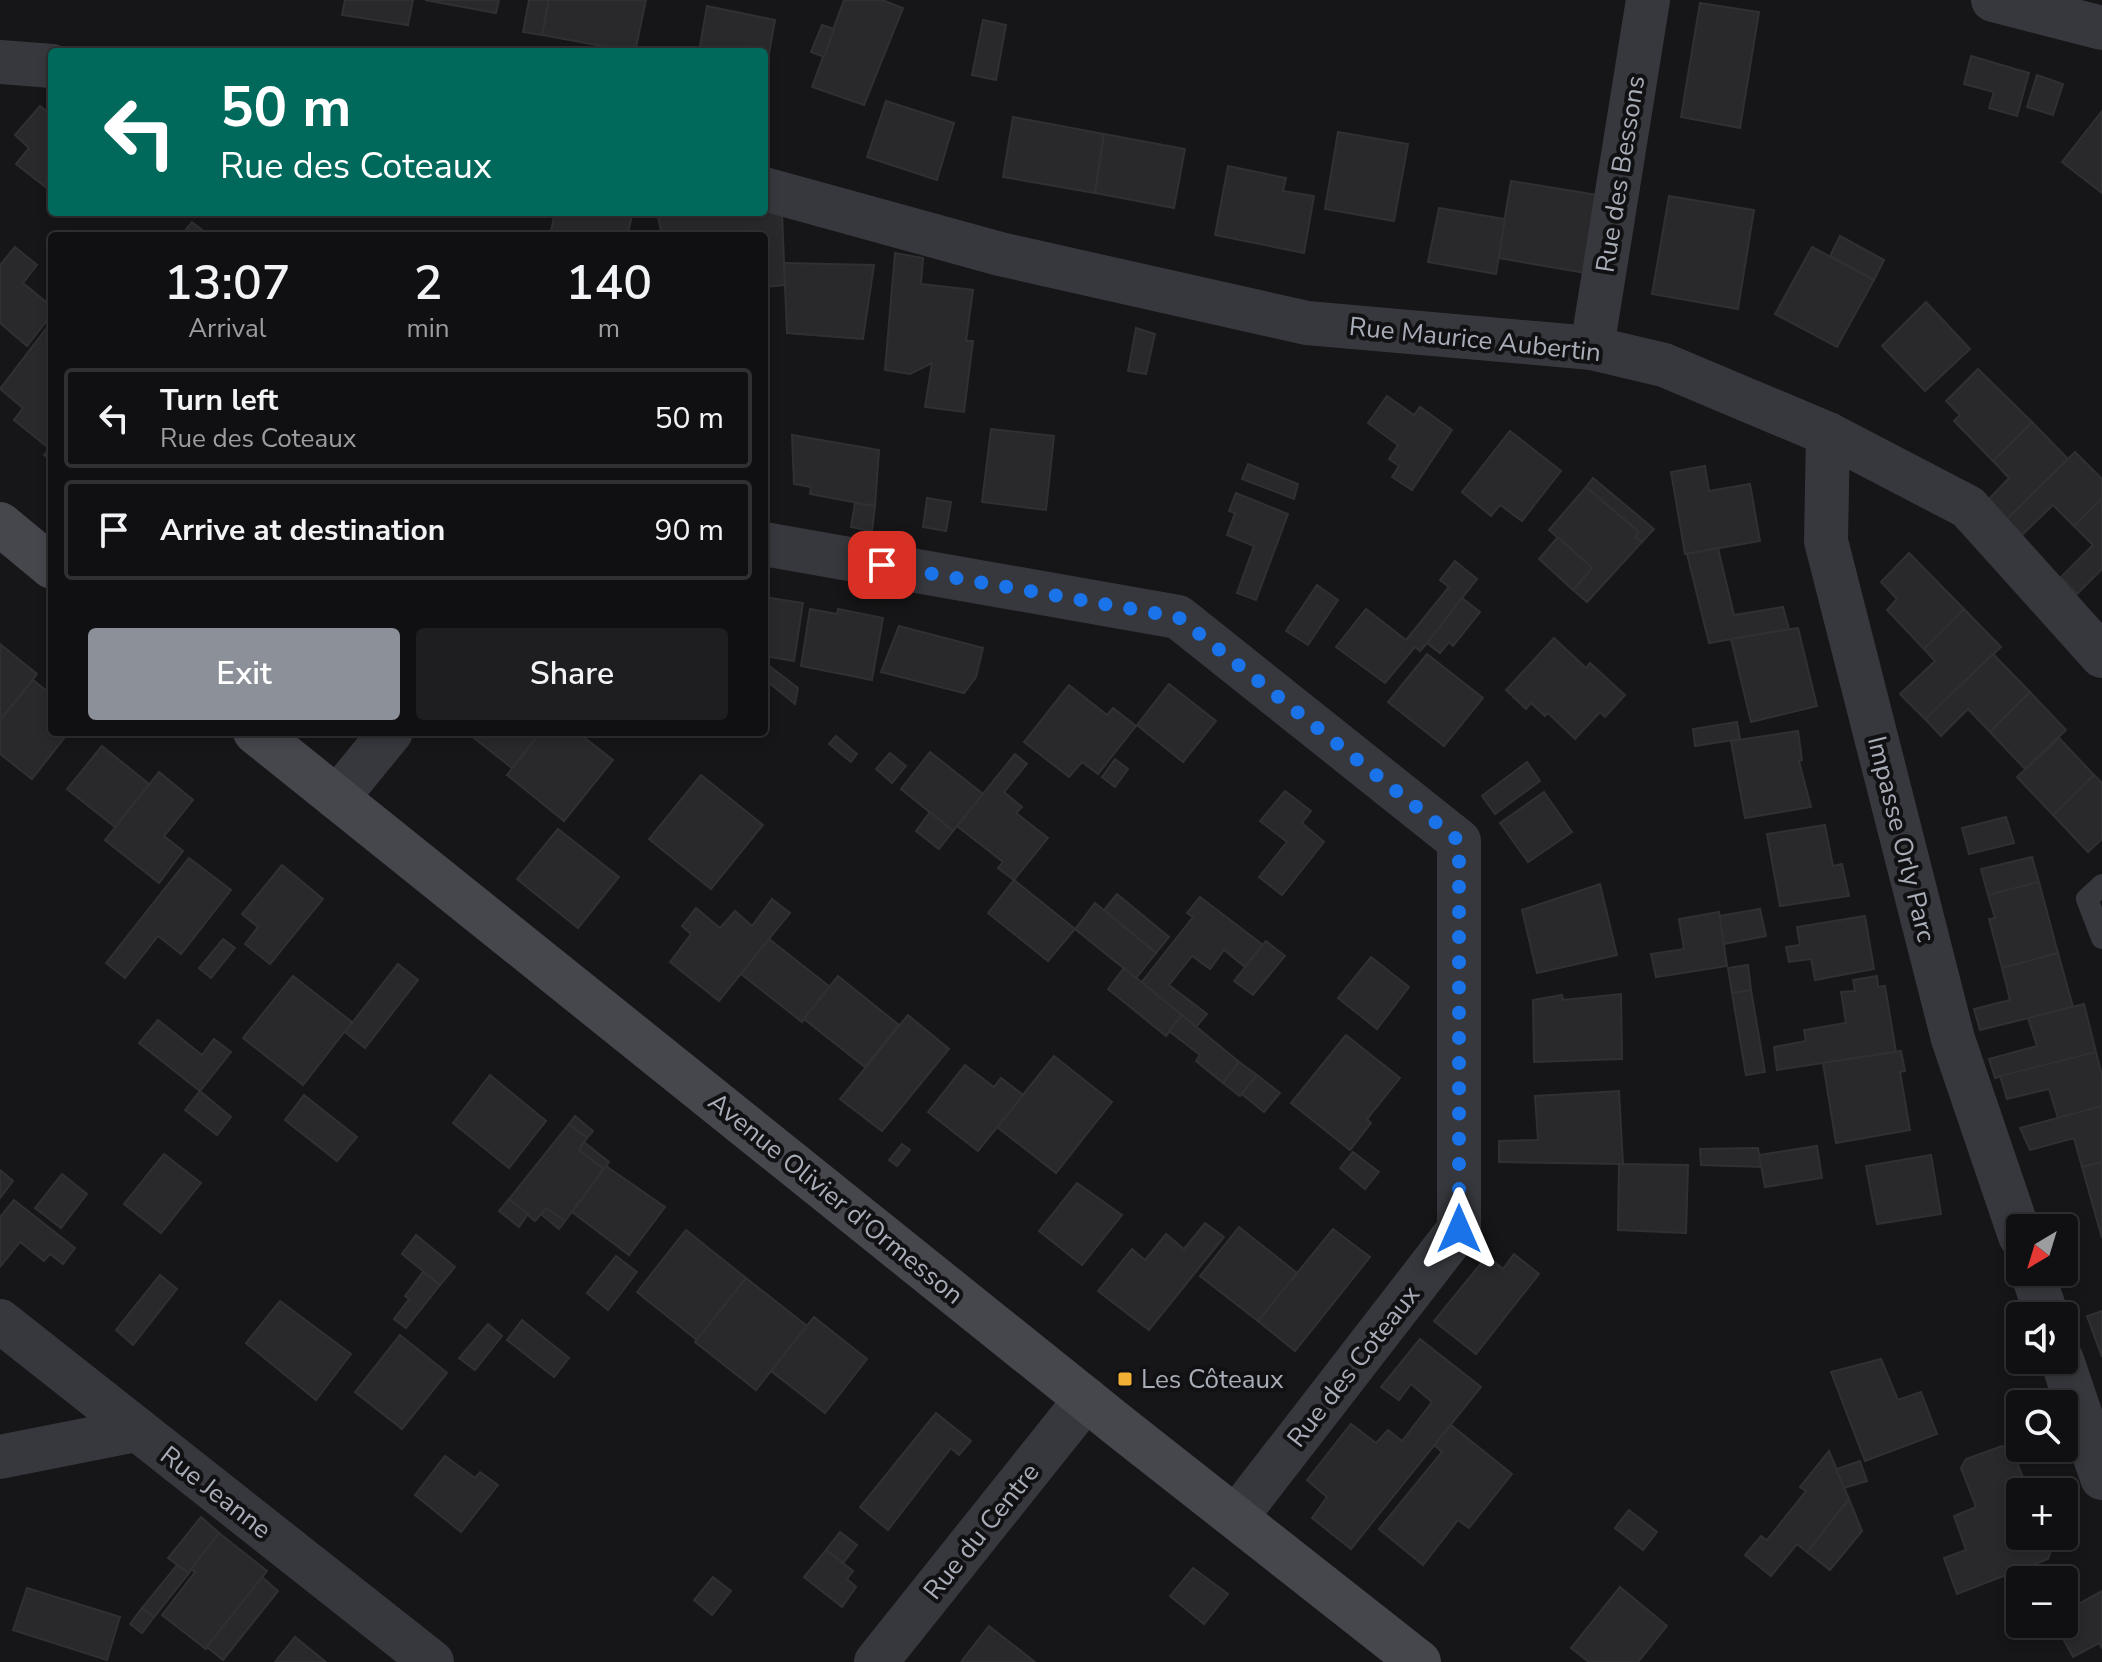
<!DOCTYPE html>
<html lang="en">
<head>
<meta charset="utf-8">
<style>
  :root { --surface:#101012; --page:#1e1e20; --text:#f1f3f6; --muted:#9c9d9f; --line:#303032; --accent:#8c9099 }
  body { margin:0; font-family:"Nunito Sans",sans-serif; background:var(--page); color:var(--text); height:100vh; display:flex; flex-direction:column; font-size:30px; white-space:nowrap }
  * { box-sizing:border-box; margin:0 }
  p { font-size:26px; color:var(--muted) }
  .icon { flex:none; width:44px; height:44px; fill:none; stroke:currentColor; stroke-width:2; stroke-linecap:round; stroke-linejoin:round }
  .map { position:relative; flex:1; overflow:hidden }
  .side { position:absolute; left:48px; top:232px; width:720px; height:504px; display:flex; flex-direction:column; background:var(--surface); border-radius:8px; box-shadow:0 4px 12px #0003,0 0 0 2px var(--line) }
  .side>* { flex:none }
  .hud { position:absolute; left:48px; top:48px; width:720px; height:168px; border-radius:8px; box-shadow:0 4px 12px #0003,0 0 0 2px var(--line); background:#00695c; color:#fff; overflow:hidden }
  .needle { width:52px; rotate:218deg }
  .buttons { position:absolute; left:2006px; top:1214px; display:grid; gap:16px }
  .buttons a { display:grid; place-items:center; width:72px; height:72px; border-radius:8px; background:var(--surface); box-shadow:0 4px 12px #0003,0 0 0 2px var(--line); font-size:40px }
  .pin { position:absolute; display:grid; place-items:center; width:68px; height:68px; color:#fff; margin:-34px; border-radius:16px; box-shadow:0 4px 12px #0006 }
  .me { position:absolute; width:88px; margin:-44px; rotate:0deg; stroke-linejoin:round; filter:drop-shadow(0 0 6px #0008) }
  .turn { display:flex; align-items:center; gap:28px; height:168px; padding:0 40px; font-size:36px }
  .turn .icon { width:104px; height:104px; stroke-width:2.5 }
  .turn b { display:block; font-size:56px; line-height:68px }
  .eta { display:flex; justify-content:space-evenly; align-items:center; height:136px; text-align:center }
  .eta b { font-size:48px; font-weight:600; line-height:56px }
  .button { display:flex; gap:16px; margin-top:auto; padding:16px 40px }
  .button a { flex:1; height:92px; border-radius:8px; background:var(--accent); color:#fff; font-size:32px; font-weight:600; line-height:92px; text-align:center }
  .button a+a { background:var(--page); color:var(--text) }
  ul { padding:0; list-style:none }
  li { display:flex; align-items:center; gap:24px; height:100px; margin:0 16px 12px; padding:0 24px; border:4px solid var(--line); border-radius:8px }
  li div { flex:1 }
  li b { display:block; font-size:30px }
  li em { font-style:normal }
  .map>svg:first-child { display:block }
</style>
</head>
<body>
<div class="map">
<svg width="2102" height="1662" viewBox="0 0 2102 1662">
  <rect width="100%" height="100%" fill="#161618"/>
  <g fill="#29292c" stroke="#303034" stroke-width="2">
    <polygon points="345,0 413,0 408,25 342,15"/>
    <polygon points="425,0 499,0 496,13"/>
    <polygon points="529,0 549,0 542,35 523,32"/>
    <polygon points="549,0 646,0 635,52 542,35"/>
    <polygon points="844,0 882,0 903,8 864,105 812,87"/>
    <polygon points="1700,3 1759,12 1740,128 1681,117"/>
    <polygon points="707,6 775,20 764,82 764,52 699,52"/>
    <polygon points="983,20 1006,25 996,80 972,75"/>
    <polygon points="822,25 834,29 824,57 811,52"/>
    <polygon points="1971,56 2029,73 2017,116 1989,108 1994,92 1964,84"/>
    <polygon points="2037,75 2063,84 2053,115 2027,107"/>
    <polygon points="886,101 954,123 937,180 867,157"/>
    <polygon points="40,106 52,115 52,182 47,188 16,164 29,148 15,135"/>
    <polygon points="2102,111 2102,193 2062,162"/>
    <polygon points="1013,117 1104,134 1095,193 1003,177"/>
    <polygon points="1338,132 1408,144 1394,221 1325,209"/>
    <polygon points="1104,134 1185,149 1174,208 1095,193"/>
    <polygon points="1228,166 1286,178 1283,191 1314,196 1304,253 1215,235"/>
    <polygon points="1511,181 1598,195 1586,273 1498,258"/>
    <polygon points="1669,196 1754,210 1738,309 1652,294"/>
    <polygon points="1439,208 1505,219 1496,274 1428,262"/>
    <polygon points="764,209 782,214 785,285 764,287 764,236 662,236 657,212"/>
    <polygon points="555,212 633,212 627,236 550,236"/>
    <polygon points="192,222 210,236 181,236"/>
    <polygon points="1840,236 1884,260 1874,280 1830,256"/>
    <polygon points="15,247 37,265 23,283 52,307 52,314 27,346 0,323 0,265"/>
    <polygon points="1812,247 1874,280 1837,347 1775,314"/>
    <polygon points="895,253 923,258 921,284 973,290 966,341 973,341 964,412 925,407 932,363 910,374 885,370"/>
    <polygon points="784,263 874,265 863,339 787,333"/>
    <polygon points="1926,302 1970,349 1925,391 1882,346"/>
    <polygon points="52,321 52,461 44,455 50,449 14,420 23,408 0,389"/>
    <polygon points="1136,328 1155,334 1146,374 1128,371"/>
    <polygon points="1978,369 2032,422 1993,461 1954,421 1960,415 1946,401"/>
    <polygon points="1387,396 1414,415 1420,407 1452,430 1412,490 1392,477 1399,466 1389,459 1398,445 1368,423"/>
    <polygon points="2032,422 2068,459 2006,520 1987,501 2009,478 1993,461"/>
    <polygon points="991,429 1054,436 1046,510 982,502"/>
    <polygon points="1510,431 1561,471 1522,521 1500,505 1491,516 1462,492"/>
    <polygon points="792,435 879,450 875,506 810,494 811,487 794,484"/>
    <polygon points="2075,452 2102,479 2102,498 2074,526 2053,505 2021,536 2006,520"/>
    <polygon points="1248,464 1298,484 1294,499 1242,479"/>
    <polygon points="1705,466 1709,491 1750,484 1760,541 1685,554 1671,472"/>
    <polygon points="1593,478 1654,529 1642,542 1635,537 1639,532 1586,487"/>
    <polygon points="1586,487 1639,532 1635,537 1642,542 1587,602 1573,590 1592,568 1549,530"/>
    <polygon points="1236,493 1288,514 1256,600 1237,593 1254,546 1227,535 1235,513 1229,511"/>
    <polygon points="927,498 951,502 946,531 923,527"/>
    <polygon points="2102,498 2102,569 2077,594 2061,577 2093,545 2074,526"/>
    <polygon points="855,503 875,506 872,531 851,527"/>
    <polygon points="1558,537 1592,568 1573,590 1539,559"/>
    <polygon points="1718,548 1734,615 1783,607 1789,629 1709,643 1687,554"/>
    <polygon points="1909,553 1964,609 1924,649 1887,610 1897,599 1881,582"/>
    <polygon points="1455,561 1477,579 1427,643 1420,651 1415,647 1385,683 1336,647 1366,609 1406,640 1449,587 1440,580"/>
    <polygon points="1317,585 1338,600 1308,645 1286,631"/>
    <polygon points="764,597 803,603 794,661 764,656"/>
    <polygon points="1462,598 1480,612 1453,646 1449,642 1440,653 1427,643"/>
    <polygon points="810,609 837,614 838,609 883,618 872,680 801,666"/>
    <polygon points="1964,609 2001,647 1925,719 1900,694 1935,661 1924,649"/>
    <polygon points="899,626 983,648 976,677 964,693 881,672"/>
    <polygon points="1798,628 1817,706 1751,722 1731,639"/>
    <polygon points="1554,638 1586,668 1590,663 1625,695 1605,717 1600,712 1575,739 1548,713 1545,716 1531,703 1526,709 1506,690"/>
    <polygon points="0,644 37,674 0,720"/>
    <polygon points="1427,654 1483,698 1444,746 1388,702"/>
    <polygon points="1993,654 2030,692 1990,732 1968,709 1941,736 1925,719"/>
    <polygon points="768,665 798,688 795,704 764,679"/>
    <polygon points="33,680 52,695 52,732 69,732 32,779 0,754 0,720"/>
    <polygon points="1169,684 1216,721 1183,762 1137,725"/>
    <polygon points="1069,685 1107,715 1113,708 1136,726 1098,774 1082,762 1069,777 1024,742"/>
    <polygon points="2030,692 2066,730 2025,769 1990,732"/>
    <polygon points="1737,722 1740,739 1695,746 1693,729"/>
    <polygon points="1798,731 1802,760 1799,761 1811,807 1745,818 1731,741"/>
    <polygon points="479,732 541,732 512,768 474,738"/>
    <polygon points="541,732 577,732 613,760 564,821 507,775"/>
    <polygon points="836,736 857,754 851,762 829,744"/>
    <polygon points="2059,738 2094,775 2053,815 2017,777"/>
    <polygon points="102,746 149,784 115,827 67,789"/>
    <polygon points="930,752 983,794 953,831 901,789"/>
    <polygon points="890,753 906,766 892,783 876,769"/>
    <polygon points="1015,754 1027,764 1004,792 1022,807 1016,813 1048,838 1014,880 998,868 1003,862 957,826"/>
    <polygon points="1115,759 1128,769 1115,787 1102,777"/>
    <polygon points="1527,762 1540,781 1495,814 1482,796"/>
    <polygon points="159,772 193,800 164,836 183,851 159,883 105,840"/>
    <polygon points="701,775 763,825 711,889 649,839"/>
    <polygon points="2094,775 2102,783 2102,839 2088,852 2053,815"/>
    <polygon points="1285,791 1311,811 1302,823 1324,842 1282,895 1259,877 1287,842 1260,821"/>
    <polygon points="1544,792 1572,832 1528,862 1500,823"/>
    <polygon points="930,812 953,831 939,849 916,831"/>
    <polygon points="2006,817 2014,843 1969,854 1962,828"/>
    <polygon points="1825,825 1833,866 1842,864 1849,896 1780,906 1767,834"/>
    <polygon points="558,829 619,877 578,928 517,879"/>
    <polygon points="2032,857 2039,882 1988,895 1981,869"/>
    <polygon points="189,858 231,890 181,954 158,936 125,978 106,963"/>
    <polygon points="282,865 323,899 270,964 245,944 258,927 242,914"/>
    <polygon points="1014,880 1075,929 1048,961 988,913"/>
    <polygon points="2039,882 2058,953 2002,968 1989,919 1995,918 1988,895"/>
    <polygon points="1600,884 1617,955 1537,973 1522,910"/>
    <polygon points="1117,894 1169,937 1156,953 1104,910"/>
    <polygon points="1200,897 1263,945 1245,967 1224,950 1210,969 1192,956 1169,985 1207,1014 1196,1027 1141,983 1193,917 1187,913"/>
    <polygon points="772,899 790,913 719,1001 670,962 691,934 682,926 696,908 720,928 735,911 752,926"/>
    <polygon points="1095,903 1156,953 1136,978 1075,929"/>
    <polygon points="1760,909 1766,936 1724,944 1719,916"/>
    <polygon points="1719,912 1727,966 1656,977 1651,954 1684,949 1679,919"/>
    <polygon points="1865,916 1874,969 1815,980 1811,959 1789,962 1786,947 1800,945 1797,927"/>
    <polygon points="223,939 235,948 211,978 199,968"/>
    <polygon points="769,939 830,987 802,1022 741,974"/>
    <polygon points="1266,941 1285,956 1253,995 1234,981"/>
    <polygon points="2058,953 2073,1007 1980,1030 1974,1009 2010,1000 2002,968"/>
    <polygon points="1371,957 1409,987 1377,1029 1338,998"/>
    <polygon points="398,964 418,980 365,1048 345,1032"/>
    <polygon points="1748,965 1751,990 1732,993 1728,968"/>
    <polygon points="1124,968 1182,1015 1166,1036 1108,989"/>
    <polygon points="293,976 352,1022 303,1085 243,1038"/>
    <polygon points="838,976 899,1025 865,1067 804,1019"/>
    <polygon points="1877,976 1878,987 1885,986 1896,1052 1777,1070 1774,1047 1806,1041 1804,1030 1846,1023 1841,992 1855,991 1853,980"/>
    <polygon points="1751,990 1765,1072 1746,1075 1732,993"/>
    <polygon points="1621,994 1622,1059 1534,1062 1533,1000 1562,995 1563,1000"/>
    <polygon points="2084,1004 2096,1052 1995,1078 1989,1059 2037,1046 2028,1018"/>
    <polygon points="908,1015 949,1049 882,1131 840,1099"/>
    <polygon points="1182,1015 1239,1062 1223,1083 1196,1061 1200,1055 1169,1031"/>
    <polygon points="158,1020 202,1055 214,1039 231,1052 200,1091 139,1043"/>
    <polygon points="1346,1035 1400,1078 1367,1119 1371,1123 1350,1150 1291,1103"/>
    <polygon points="1901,1051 1905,1071 1900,1072 1910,1130 1836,1143 1823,1063"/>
    <polygon points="2096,1052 2102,1075 2102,1106 2058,1118 2049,1089 2007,1099 2000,1076"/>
    <polygon points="1054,1056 1112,1102 1056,1173 997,1127"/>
    <polygon points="1239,1062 1257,1075 1240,1096 1223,1083"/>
    <polygon points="965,1065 994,1087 1001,1078 1023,1095 978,1151 928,1112"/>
    <polygon points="490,1075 546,1121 509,1168 453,1123"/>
    <polygon points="1257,1075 1280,1093 1264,1112 1242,1094"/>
    <polygon points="200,1091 231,1117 217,1135 185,1110"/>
    <polygon points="1619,1091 1623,1164 1499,1162 1499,1141 1538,1140 1535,1096"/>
    <polygon points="304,1095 357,1137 337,1161 285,1120"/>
    <polygon points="2102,1106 2102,1162 2082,1167 2074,1138 2030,1150 2020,1128"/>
    <polygon points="575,1116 593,1131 587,1138 569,1124"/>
    <polygon points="569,1124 587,1138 579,1150 604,1169 565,1221 546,1208 535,1221 509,1199"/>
    <polygon points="584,1142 609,1162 604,1169 579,1150"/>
    <polygon points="902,1144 910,1150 897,1166 889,1160"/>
    <polygon points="1817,1146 1822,1178 1765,1187 1759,1155"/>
    <polygon points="1758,1148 1761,1167 1701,1165 1700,1149"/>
    <polygon points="1353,1152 1379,1172 1365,1189 1340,1168"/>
    <polygon points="164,1154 201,1183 161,1233 124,1204"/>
    <polygon points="1931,1155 1941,1214 1877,1224 1866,1166"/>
    <polygon points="2102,1162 2102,1238 2082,1167"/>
    <polygon points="1619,1164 1688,1165 1686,1233 1618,1230"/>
    <polygon points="606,1166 665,1207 629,1255 572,1212"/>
    <polygon points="0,1170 13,1181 0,1198"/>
    <polygon points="62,1174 87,1194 61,1228 35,1208"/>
    <polygon points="1077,1183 1122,1215 1082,1265 1039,1231"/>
    <polygon points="509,1199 528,1214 519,1227 499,1211"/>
    <polygon points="14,1200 75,1248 63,1264 50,1254 44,1261 20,1242 0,1267 0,1217"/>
    <polygon points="546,1208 565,1221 559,1229 541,1214"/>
    <polygon points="1205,1223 1224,1237 1149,1330 1098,1291 1132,1249 1145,1260 1166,1234 1184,1249"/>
    <polygon points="1239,1227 1297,1273 1258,1321 1200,1276"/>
    <polygon points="1333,1229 1370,1257 1295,1351 1258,1321"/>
    <polygon points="686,1230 746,1278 697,1340 637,1292"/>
    <polygon points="416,1235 455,1267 440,1285 402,1254"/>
    <polygon points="1514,1254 1539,1274 1476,1354 1434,1321 1487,1256 1503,1269"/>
    <polygon points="616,1256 637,1272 608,1310 587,1293"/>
    <polygon points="423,1272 440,1285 406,1328 394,1319 409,1299 405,1296"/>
    <polygon points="160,1275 177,1289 133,1345 116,1330"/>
    <polygon points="746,1278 807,1326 756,1390 695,1342"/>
    <polygon points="280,1301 351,1354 316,1400 246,1343"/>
    <polygon points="2102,1311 2102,1357 2087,1316"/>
    <polygon points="814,1317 867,1359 825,1413 771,1371"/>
    <polygon points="522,1320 569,1358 554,1377 507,1340"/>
    <polygon points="488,1324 502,1336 475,1370 459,1358"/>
    <polygon points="400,1335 447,1373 402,1429 355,1392"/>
    <polygon points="1420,1339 1481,1387 1351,1549 1312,1518 1327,1497 1307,1480 1351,1424 1376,1443 1388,1430 1402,1441 1432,1402 1411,1384 1399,1400 1381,1387"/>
    <polygon points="1881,1359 1898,1400 1921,1392 1937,1434 1865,1461 1831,1372"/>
    <polygon points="936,1413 971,1441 959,1455 951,1448 888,1530 860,1507"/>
    <polygon points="1451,1425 1512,1474 1469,1528 1458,1520 1423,1565 1379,1529 1442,1452 1434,1445"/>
    <polygon points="2002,1446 2012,1449 2025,1483 2020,1492 2020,1536 2045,1536 2051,1550 2048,1559 1957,1594 1944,1558 1966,1550 1954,1516 1976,1507 1961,1468 1966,1459"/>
    <polygon points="1829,1451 1849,1499 1807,1552 1797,1544 1771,1576 1745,1555 1761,1536 1767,1540 1806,1491 1800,1487"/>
    <polygon points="445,1456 475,1478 480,1472 498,1485 461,1532 415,1495"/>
    <polygon points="1860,1461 1867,1481 1844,1488 1836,1469"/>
    <polygon points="1849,1499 1862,1531 1830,1570 1807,1552"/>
    <polygon points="1629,1510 1657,1532 1643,1550 1615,1528"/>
    <polygon points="201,1517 219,1533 189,1573 168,1558"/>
    <polygon points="840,1532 857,1545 843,1563 826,1550"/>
    <polygon points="219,1533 267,1571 206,1649 162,1615 195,1572 191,1569"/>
    <polygon points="826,1550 853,1571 847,1579 856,1587 842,1607 804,1577"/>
    <polygon points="177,1565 189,1573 154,1617 142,1608"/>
    <polygon points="1193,1568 1228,1594 1204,1624 1170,1596"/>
    <polygon points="262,1577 278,1591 223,1660 207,1647"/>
    <polygon points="713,1577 731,1591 712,1615 694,1600"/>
    <polygon points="1620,1587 1667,1626 1638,1662 1589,1662 1571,1648"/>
    <polygon points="27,1588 120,1617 107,1660 13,1630"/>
    <polygon points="2102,1591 2102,1648 2099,1643 2073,1657 2055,1624 2064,1624 2064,1612"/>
    <polygon points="142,1608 154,1617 142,1633 130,1624"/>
    <polygon points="989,1626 1035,1662 961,1662"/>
    <polygon points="295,1637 326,1662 275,1662"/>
  </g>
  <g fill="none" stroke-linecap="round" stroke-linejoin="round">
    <polyline stroke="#37383d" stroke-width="22" points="2102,885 2087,899 2102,938"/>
    <g stroke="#37383d" stroke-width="44">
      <polyline points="1993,0 2102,28"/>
      <polyline points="0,62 52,66"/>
      <polyline points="764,189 1000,254 1307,323 1592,348 1664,365 1828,434 1968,507 2102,656"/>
      <polyline points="1592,348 1648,0"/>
      <polyline points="1828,434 1826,541 1953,1039 2020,1236"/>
      <polyline points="764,544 1178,617 1459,841 1459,1229 1237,1516"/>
      <polyline points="337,798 391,732"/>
      <polyline points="2032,1272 2047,1316"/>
      <polyline points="0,1321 432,1662"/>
      <polyline points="2062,1360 2102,1478"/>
      <polyline points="0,1457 136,1430"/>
      <polyline points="876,1662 1086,1399"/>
    </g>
    <g stroke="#45474d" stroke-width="44">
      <polyline points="0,524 52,567"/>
      <polyline points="255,732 1123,1429 1419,1662"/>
    </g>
  </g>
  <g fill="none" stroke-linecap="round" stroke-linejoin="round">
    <polyline stroke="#1a73e8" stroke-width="14" stroke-dasharray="0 25.2" points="882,565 1178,617 1459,841 1459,1229"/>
  </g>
  <rect fill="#f2b134" stroke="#111113" stroke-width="3" x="1117" y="1371" width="16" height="16" rx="4"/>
  <g text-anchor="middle" stroke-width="8" stroke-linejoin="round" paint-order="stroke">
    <g font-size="26" fill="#a8adb8" stroke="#111113">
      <text transform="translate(1620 174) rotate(-81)" y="9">Rue des Bessons</text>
      <text transform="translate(1475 339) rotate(6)" y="9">Rue Maurice Aubertin</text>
      <text transform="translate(1902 839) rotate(76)" y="9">Impasse Orly Parc</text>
      <text transform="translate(836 1198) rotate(39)" y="9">Avenue Olivier d'Ormesson</text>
      <text transform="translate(1353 1366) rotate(-52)" y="9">Rue des Coteaux</text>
      <text transform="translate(216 1492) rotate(38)" y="9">Rue Jeanne</text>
      <text transform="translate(981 1531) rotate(-51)" y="9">Rue du Centre</text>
    </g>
    <g font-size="26" fill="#a8adb8" stroke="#111113" text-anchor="start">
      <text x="1141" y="1388">Les Côteaux</text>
    </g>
  </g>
</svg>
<div class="buttons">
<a><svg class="needle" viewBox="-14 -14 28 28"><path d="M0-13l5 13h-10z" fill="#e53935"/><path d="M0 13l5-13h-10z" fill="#9c9d9f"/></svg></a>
<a><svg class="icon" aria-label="sound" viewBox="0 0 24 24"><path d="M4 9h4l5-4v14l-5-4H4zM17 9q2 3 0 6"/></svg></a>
<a><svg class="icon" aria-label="search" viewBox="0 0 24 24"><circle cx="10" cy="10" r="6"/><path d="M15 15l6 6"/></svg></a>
<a>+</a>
<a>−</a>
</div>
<div class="pin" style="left:882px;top:565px;background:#d93025"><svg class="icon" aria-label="arrive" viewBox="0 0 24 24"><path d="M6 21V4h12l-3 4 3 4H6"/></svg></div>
<svg class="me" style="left:1459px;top:1229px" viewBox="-20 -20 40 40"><path d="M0-17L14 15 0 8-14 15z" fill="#1a73e8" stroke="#fff" stroke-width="4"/></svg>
<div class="hud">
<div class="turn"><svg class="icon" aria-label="left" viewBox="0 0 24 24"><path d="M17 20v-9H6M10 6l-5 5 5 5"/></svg><div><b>50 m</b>Rue des Coteaux</div></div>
</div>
<section class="side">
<div class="eta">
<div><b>13:07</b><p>Arrival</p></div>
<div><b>2</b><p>min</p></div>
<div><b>140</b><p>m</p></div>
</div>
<ul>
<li><svg class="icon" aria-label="left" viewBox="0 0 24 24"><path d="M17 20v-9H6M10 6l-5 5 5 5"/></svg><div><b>Turn left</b><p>Rue des Coteaux</p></div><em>50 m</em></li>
<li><svg class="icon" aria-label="arrive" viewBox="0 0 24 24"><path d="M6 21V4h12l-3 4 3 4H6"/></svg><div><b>Arrive at destination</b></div><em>90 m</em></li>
</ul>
<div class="button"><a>Exit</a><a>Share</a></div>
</section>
</div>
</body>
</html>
